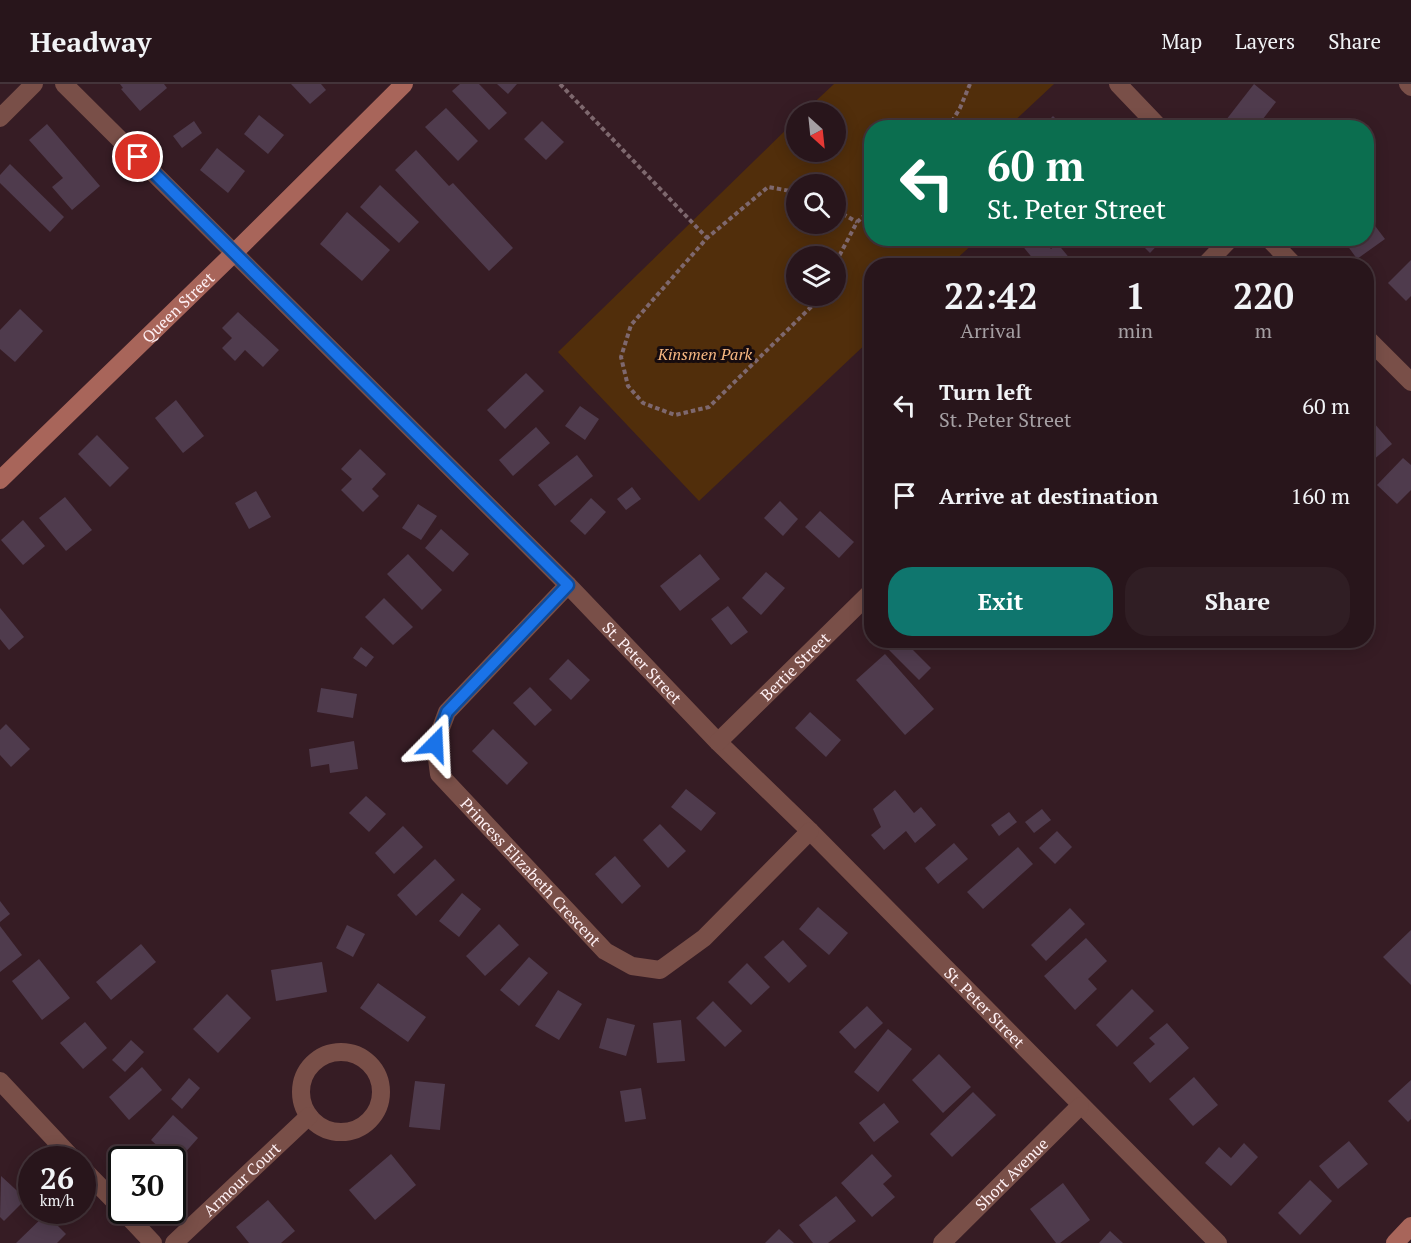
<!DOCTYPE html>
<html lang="en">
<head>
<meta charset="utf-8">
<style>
  :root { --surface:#28151b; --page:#301e24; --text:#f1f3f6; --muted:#a59fa3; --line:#44343a; --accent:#0f766e }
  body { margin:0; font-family:"PT Serif",serif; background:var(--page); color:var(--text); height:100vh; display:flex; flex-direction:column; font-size:22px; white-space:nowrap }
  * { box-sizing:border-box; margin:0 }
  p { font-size:20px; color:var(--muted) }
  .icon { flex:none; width:33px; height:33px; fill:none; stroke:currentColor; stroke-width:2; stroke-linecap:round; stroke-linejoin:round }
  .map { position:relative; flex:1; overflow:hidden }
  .drawer { position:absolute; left:864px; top:174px; width:510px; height:390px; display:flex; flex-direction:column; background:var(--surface); border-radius:24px; box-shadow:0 3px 15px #0003,0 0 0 2px var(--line) }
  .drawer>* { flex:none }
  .banner { position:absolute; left:864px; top:36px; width:510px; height:126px; border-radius:24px; box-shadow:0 3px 15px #0003,0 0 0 2px var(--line); background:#0b6e4f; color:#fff; overflow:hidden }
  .needle { width:39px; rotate:153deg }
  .controls { position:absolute; left:786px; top:18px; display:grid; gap:12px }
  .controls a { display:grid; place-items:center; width:60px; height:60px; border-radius:50%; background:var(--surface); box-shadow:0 3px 15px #0003,0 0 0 2px var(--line); font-size:30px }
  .speed { position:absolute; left:18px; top:1062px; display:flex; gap:12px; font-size:30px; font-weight:700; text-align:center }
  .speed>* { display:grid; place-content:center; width:78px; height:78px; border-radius:50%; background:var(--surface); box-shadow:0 3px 15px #0003,0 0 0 2px var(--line); line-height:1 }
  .speed small { font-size:15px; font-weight:400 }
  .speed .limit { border:3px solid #111; border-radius:9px; background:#fff; color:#111 }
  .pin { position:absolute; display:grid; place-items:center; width:51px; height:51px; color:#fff; margin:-26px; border:3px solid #fff; border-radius:50%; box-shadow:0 2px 6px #0007 }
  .me { position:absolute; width:66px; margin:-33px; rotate:21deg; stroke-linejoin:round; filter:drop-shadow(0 0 4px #0008) }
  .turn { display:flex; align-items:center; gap:21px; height:126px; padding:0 24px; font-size:27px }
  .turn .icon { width:78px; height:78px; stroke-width:2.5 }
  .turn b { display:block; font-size:42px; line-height:51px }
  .eta { display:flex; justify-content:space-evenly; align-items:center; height:102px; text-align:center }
  .eta b { font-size:36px; font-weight:800; line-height:42px }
  .action { display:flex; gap:12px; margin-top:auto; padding:12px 24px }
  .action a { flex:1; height:69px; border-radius:24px; background:var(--accent); color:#fff; font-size:24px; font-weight:800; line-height:69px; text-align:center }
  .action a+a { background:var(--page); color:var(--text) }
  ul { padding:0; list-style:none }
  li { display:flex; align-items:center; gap:18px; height:90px; padding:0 24px }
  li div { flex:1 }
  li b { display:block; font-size:22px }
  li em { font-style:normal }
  header { display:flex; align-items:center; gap:36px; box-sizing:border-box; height:84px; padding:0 30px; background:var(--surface); border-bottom:2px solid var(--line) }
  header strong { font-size:28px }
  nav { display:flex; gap:33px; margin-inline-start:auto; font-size:21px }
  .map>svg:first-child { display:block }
</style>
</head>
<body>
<header>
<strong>Headway</strong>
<nav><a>Map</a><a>Layers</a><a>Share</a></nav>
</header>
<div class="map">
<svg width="1411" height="1159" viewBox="0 0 1411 1159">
  <rect width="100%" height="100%" fill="#361c24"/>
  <path fill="#512e0b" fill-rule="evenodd" d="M834,0H1054L1008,43L872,44V154L978,155L950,181L872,182L871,255L699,417L558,268L796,36V68H836V28H804ZM796,100H836V140H796ZM796,172H836V212H796Z"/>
  <g fill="#4f3b4d">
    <polygon points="120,0 164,0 167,4 140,27 121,5 123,4"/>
    <polygon points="291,0 321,0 326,6 310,20"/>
    <polygon points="460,0 479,0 507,29 489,46 452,7"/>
    <polygon points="497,0 517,0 508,10"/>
    <polygon points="1254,0 1276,18 1256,44 1236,44 1226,36"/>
    <polygon points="446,24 478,57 458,77 425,43"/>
    <polygon points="259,31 284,51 268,70 244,50"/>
    <polygon points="1053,32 1065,44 1041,44"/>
    <polygon points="194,37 202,49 182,64 173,52"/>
    <polygon points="542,37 564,58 546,76 524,55"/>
    <polygon points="47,40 100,102 72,126 52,103 63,94 29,56"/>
    <polygon points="217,64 245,87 228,109 200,86"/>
    <polygon points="416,66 449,102 453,99 513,164 489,187 395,86"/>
    <polygon points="10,80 64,133 50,148 0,99 0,91"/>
    <polygon points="380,101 419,138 399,159 360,123"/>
    <polygon points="347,128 390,166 362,197 320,160"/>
    <polygon points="1366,130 1385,155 1357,175 1342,154 1366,154"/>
    <polygon points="1016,154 1042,154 1051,165 1057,159 1076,182 1039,182"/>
    <polygon points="1135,154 1164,154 1150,169"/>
    <polygon points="1411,176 1411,212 1406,217 1388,199"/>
    <polygon points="20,225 43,247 15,278 0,265 0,246"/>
    <polygon points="238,228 279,266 263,283 245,266 235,277 222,264 232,254 222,244"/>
    <polygon points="526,289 544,307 505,345 487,326"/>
    <polygon points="176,316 204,352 183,369 155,334"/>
    <polygon points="580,322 599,335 585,356 565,342"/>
    <polygon points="1374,339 1392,360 1366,382 1366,345"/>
    <polygon points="536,343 550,359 513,392 499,376"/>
    <polygon points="97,351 129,384 110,403 78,370"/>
    <polygon points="360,365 386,390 372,405 379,412 363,428 341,406 352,395 341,385"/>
    <polygon points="577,371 593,392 555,422 538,401"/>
    <polygon points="1403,374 1411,381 1411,406 1397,420 1377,401"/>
    <polygon points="632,403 641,415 626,426 617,415"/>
    <polygon points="256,407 271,433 249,445 235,419"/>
    <polygon points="65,413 92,446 66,467 39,434"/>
    <polygon points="591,414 606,428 585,451 570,437"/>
    <polygon points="780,417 798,435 783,452 764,434"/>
    <polygon points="418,420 437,432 421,456 402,444"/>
    <polygon points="820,427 854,458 839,474 805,443"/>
    <polygon points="23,436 45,462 23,481 1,456"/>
    <polygon points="441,445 469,470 453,488 425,464"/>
    <polygon points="408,470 442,506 422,526 387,490"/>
    <polygon points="700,470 720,495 680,527 660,502"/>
    <polygon points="766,488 785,504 761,531 742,514"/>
    <polygon points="384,514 413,543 393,561 365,533"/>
    <polygon points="728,522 748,548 731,561 711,535"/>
    <polygon points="0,524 24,553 9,566 0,555"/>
    <polygon points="879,556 919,556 911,564 931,584 919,596"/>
    <polygon points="361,563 374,573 366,583 353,574"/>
    <polygon points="885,570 934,625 905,651 856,596"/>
    <polygon points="568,575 590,596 571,616 549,595"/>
    <polygon points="530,603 552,626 535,642 513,619"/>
    <polygon points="321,604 357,610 353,634 317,628"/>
    <polygon points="810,628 841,656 826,673 795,644"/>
    <polygon points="6,640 30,665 11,683 0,671 0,646"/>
    <polygon points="493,645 528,679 507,701 472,667"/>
    <polygon points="354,657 358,685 330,689 329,680 311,683 309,665"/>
    <polygon points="686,705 716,729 701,747 671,723"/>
    <polygon points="895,706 914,729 921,723 936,741 915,759 906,747 884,766 871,751 881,743 873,725"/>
    <polygon points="366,712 386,730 369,748 349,729"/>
    <polygon points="1042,725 1051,736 1034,749 1025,738"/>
    <polygon points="1009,728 1017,738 999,752 991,741"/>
    <polygon points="660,740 686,767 668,784 643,756"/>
    <polygon points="403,742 423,763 394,790 375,769"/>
    <polygon points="1057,747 1072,763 1055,780 1039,764"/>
    <polygon points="954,759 968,775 938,800 925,784"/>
    <polygon points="1018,763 1033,780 983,825 967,808"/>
    <polygon points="615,772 641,802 622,820 595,790"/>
    <polygon points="435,775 455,796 416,832 397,811"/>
    <polygon points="462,809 481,825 459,853 439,837"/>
    <polygon points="0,817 10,830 0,838"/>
    <polygon points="818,823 848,849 829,871 799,845"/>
    <polygon points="1070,824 1085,840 1046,877 1031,861"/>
    <polygon points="499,840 519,861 485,892 466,872"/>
    <polygon points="347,841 365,850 353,873 336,864"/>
    <polygon points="0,842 22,871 0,888"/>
    <polygon points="1411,846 1411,901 1383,873"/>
    <polygon points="1086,854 1107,877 1088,895 1097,905 1075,926 1044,892"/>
    <polygon points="783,856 807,882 789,899 764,873"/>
    <polygon points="141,860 156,878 111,916 96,898"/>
    <polygon points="529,873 548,889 519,922 500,906"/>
    <polygon points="39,875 70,914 42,936 12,897"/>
    <polygon points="322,878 327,908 276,917 271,886"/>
    <polygon points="747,879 770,903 751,921 728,898"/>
    <polygon points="378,899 426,933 408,958 360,924"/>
    <polygon points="1132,905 1154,927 1117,963 1096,941"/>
    <polygon points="558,906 582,920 559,956 535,942"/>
    <polygon points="227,910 251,934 218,969 193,945"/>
    <polygon points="713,917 742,947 725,963 696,934"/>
    <polygon points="867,922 883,939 855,965 839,948"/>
    <polygon points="607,934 635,941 626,972 599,964"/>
    <polygon points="681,936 685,977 657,979 653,939"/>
    <polygon points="85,938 107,964 83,985 60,959"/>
    <polygon points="1167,939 1189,964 1150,999 1133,979 1155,960 1149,954"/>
    <polygon points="888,945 912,965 878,1008 854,988"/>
    <polygon points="131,956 144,968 125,988 112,976"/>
    <polygon points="939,970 971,1003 943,1029 912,996"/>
    <polygon points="142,983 162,1006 129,1036 109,1013"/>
    <polygon points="1194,993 1218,1021 1193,1042 1169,1015"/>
    <polygon points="189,994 200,1004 182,1025 171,1015"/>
    <polygon points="1411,996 1411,1035 1408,1038 1388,1017"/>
    <polygon points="415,997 445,1000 440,1046 409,1043"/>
    <polygon points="641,1004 646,1035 625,1038 620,1007"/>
    <polygon points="973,1008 996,1031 952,1073 930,1050"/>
    <polygon points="884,1019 899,1038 874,1058 859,1039"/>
    <polygon points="173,1031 198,1054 176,1079 151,1056"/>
    <polygon points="1349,1057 1368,1080 1338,1105 1319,1082"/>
    <polygon points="1244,1059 1258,1073 1231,1102 1205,1079 1219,1063 1231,1074"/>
    <polygon points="391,1070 416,1101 375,1136 349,1106"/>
    <polygon points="872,1070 892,1092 883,1100 895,1113 872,1133 841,1099"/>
    <polygon points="1,1092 26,1115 4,1137 0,1133"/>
    <polygon points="1310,1096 1332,1117 1300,1151 1278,1129"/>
    <polygon points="1063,1099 1090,1136 1060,1159 1056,1159 1030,1125"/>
    <polygon points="836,1112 856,1137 828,1159 813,1159 799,1141"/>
    <polygon points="268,1116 295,1147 281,1159 249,1159 236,1143"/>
    <polygon points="46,1130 66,1150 57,1159 16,1159"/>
    <polygon points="779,1145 794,1159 765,1159"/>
    <polygon points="1110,1147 1123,1159 1099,1159"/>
  </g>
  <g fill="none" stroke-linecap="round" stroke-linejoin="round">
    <g stroke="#7e686e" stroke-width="4" stroke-dasharray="4.5 3" stroke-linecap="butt">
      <polyline points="560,0 707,154"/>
      <polyline points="948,44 960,24 970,0"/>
      <polyline points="796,108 768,103 707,154 631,241 621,273 628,302 643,319 675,331 709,323 812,222 817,212"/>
      <polyline points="836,126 857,138"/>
      <polyline points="836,178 857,138 872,125"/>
    </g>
    <g stroke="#794f48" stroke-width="18">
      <path id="s1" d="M64,0L568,501L718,658L810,747L1218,1159"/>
      <polyline points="1118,0 1160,44"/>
      <polyline points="1408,0 1411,3"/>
      <polyline points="0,34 34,0"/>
      <polyline points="1268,154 1295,182"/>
      <polyline points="1204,182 1231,154"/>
      <polyline points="1366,253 1411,298"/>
      <path id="s2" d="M568,501L447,628L435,660L439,690L605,867L632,882L660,886L704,854L810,747"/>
      <path id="s3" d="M718,658L872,507"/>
      <circle cx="341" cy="1008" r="40"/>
      <polyline points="0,997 74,1076"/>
      <polyline points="82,1084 122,1125"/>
      <polyline points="122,1126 153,1159"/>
      <path id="s4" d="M174,1159L309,1032"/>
      <path id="s5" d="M942,1159L1080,1022"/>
    </g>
    <g stroke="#a8655a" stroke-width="18">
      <path id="s6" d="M0,396L234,169L404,0"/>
      <polyline points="1395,1159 1411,1142"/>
    </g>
  </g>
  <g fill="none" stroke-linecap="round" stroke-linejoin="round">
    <defs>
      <polyline id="route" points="138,73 568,501 447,628 435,660"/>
    </defs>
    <use href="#route" stroke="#114b97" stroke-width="15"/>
    <use href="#route" stroke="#1a73e8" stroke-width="10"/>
  </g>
  <g text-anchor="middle" stroke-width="6" stroke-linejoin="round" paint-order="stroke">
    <g font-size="16" fill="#feeff3" stroke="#160b0e">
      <text dy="6" stroke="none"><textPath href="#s6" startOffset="248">Queen Street</textPath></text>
      <text dy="6" stroke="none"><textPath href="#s1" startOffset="818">St. Peter Street</textPath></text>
      <text dy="6" stroke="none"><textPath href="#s3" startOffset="108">Bertie Street</textPath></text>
      <text dy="6" stroke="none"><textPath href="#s2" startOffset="374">Princess Elizabeth Crescent</textPath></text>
      <text dy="6" stroke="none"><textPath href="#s1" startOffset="1304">St. Peter Street</textPath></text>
      <text dy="6" stroke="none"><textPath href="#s5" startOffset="98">Short Avenue</textPath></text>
      <text dy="6" stroke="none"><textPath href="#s4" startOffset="93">Armour Court</textPath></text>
    </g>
    <g font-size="16" font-style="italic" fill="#f6b782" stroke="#160b0e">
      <text x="705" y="276">Kinsmen Park</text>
    </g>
  </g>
</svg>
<div class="controls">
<a><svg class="needle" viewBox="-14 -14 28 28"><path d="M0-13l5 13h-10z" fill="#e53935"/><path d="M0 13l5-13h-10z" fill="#a59fa3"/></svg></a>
<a><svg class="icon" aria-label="search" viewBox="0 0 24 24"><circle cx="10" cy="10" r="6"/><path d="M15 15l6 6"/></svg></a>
<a><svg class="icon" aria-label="layers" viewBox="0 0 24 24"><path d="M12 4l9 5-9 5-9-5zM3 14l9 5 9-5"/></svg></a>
</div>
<div class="speed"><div>26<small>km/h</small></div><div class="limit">30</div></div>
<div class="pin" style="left:138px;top:73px;background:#d93025"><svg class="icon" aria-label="arrive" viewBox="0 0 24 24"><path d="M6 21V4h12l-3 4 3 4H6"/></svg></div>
<svg class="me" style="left:435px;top:660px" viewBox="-20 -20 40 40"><path d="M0-17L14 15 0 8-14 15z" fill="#1a73e8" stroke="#fff" stroke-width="4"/></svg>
<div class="banner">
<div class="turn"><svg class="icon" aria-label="left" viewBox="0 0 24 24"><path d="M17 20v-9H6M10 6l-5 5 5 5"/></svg><div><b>60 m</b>St. Peter Street</div></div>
</div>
<section class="drawer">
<div class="eta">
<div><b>22:42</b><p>Arrival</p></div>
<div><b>1</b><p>min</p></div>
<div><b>220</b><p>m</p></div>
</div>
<ul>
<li><svg class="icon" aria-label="left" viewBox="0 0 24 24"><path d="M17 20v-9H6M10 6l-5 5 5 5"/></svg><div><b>Turn left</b><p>St. Peter Street</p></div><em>60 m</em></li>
<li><svg class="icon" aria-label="arrive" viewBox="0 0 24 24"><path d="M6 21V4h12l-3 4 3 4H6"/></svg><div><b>Arrive at destination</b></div><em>160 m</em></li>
</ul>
<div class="action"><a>Exit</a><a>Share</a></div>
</section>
</div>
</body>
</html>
